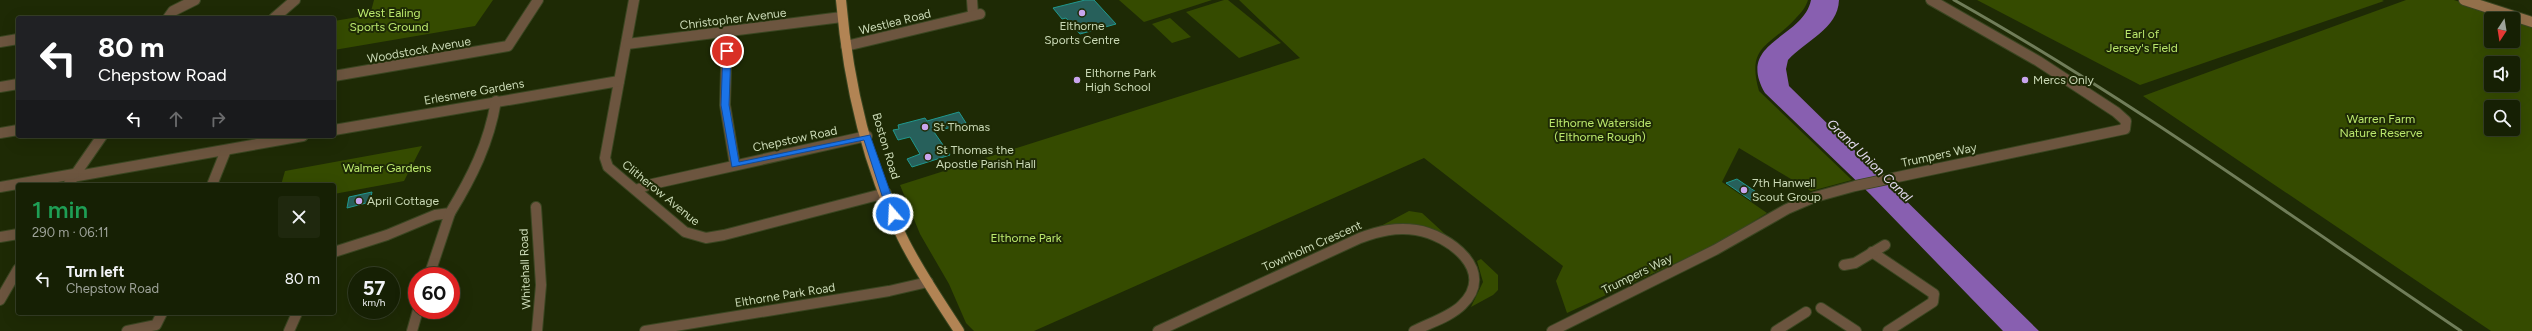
<!DOCTYPE html>
<html lang="en">
<head>
<meta charset="utf-8">
<style>
  :root { --surface:#162004; --page:#1f280e; --text:#f1f3f6; --muted:#9ea39a; --line:#353e26 }
  body { margin:0; font-family:Figtree,sans-serif; background:var(--page); color:var(--text); height:100vh; display:flex; flex-direction:column; font-size:15px; white-space:nowrap }
  * { box-sizing:border-box; margin:0 }
  p { font-size:13px; color:var(--muted) }
  .icon { flex:none; width:22px; height:22px; fill:none; stroke:currentColor; stroke-width:2; stroke-linecap:round; stroke-linejoin:round }
  .map { position:relative; flex:1; overflow:hidden }
  .drawer { position:absolute; left:16px; top:183px; width:320px; height:132px; display:flex; flex-direction:column; background:var(--surface); border-radius:4px; box-shadow:0 4px 16px #0002,0 0 0 1px var(--line) }
  .drawer>* { flex:none }
  .banner { position:absolute; left:16px; top:16px; width:320px; height:122px; border-radius:4px; box-shadow:0 4px 16px #0002,0 0 0 1px var(--line); background:#202124; color:#fff; overflow:hidden }
  .needle { width:26px; rotate:192deg }
  .controls { position:absolute; left:2484px; top:12px; display:grid; gap:8px }
  .controls a { display:grid; place-items:center; width:36px; height:36px; border-radius:4px; background:var(--surface); box-shadow:0 4px 16px #0002,0 0 0 1px var(--line); font-size:20px }
  .speed { position:absolute; left:348px; top:267px; display:flex; gap:8px; font-size:20px; font-weight:700; text-align:center }
  .speed>* { display:grid; place-content:center; width:52px; height:52px; border-radius:50%; background:var(--surface); box-shadow:0 4px 16px #0002,0 0 0 1px var(--line); line-height:1 }
  .speed small { font-size:10px; font-weight:400 }
  .speed .limit { border:6px solid #d22; background:#fff; color:#111 }
  .pin { position:absolute; display:grid; place-items:center; width:34px; height:34px; color:#fff; margin:-17px; border:2px solid #fff; border-radius:50%; box-shadow:0 1px 4px #0007 }
  .me { position:absolute; width:44px; margin:-22px; rotate:341deg; stroke-linejoin:round; filter:drop-shadow(0 0 3px #0008) }
  .turn { display:flex; align-items:center; gap:14px; height:84px; padding:0 16px; font-size:18px }
  .turn .icon { width:52px; height:52px; stroke-width:2.5 }
  .turn b { display:block; font-size:28px; line-height:34px }
  .lanes { display:flex; align-items:center; height:38px; padding:0 16px; background:#0003; justify-content:center; gap:20px; direction:ltr }
  .lanes .off { opacity:.35 }
  .round { display:grid; place-items:center; flex:none; width:42px; height:42px; border-radius:4px; background:var(--page) }
  .summary { display:flex; align-items:center; justify-content:space-between; height:68px; padding:0 16px }
  h1 { font-size:24px; font-weight:600; line-height:30px; color:#1e9e55 }
  ul { padding:0; list-style:none }
  li { display:flex; align-items:center; gap:12px; height:56px; padding:0 16px }
  li div { flex:1 }
  li b { display:block; font-size:15px }
  li em { font-style:normal }
  .map>svg:first-child { display:block }
</style>
</head>
<body>
<div class="map">
<svg width="2532" height="331" viewBox="0 0 2532 331">
  <rect width="100%" height="100%" fill="#1e2a05"/>
  <g fill="#354b00" fill-rule="evenodd">
    <polygon points="374,0 493,0 475,26 334,50 334,21 370,15"/>
    <polygon points="1119,0 1212,0 1144,22"/>
    <polygon points="1224,0 1228,0 1281,43 1239,58 1186,12"/>
    <path d="M1239,0H1808C1806,7 1801,13 1796,18C1770,47 1746,45 1759,91L1852,180L1811,191L1739,148L1722,182L1767,213L1717,244L1567,313L1556,281L1563,266L1424,158L1034,331H974L966,323L949,284L920,234L900,185L1300,58Z"/>
    <polygon points="1977,0 2382,0 2384,1 2140,85"/>
    <path d="M2406,0H2454L2513,19H2491V41H2513V19L2532,25V331H2491L2143,96ZM2491,63H2513V85H2491ZM2491,107H2513V129H2491Z"/>
    <polygon points="1170,18 1191,37 1172,43 1152,24"/>
    <polygon points="422,146 404,181 334,194 334,185 281,185 285,171"/>
    <path d="M1409,211L1422,213L1445,234C1422,226 1402,224 1379,227Z"/>
    <polygon points="1481,259 1498,275 1498,290 1493,295 1471,307 1483,282 1477,261"/>
  </g>
  <path fill="#885fb0" d="M1811,0H1839C1838,29 1805,41 1788,60L1786,69L1789,86L2039,331H2003L1870,194L1765,93C1735,41 1803,39 1811,0Z"/>
  <g fill="#27605b" stroke="#20988e">
    <polygon points="1085,0 1094,0 1116,24 1080,34 1066,18 1062,19 1053,8"/>
    <polygon points="959,112 966,123 934,132 950,155 912,167 907,159 920,154 910,137 898,140 893,130 899,129 898,125 925,118 927,121"/>
    <polygon points="1737,179 1762,196 1752,201 1726,183"/>
    <polygon points="372,192 370,202 347,208 349,197"/>
  </g>
  <g fill="none" stroke-linecap="round" stroke-linejoin="round">
    <defs>
      <g id="street">
        <polyline points="634,0 605,158 608,167 685,232 706,238 724,235 886,193"/>
        <polyline points="972,0 973,14"/>
        <polyline points="168,18 173,11 195,0"/>
        <polyline points="274,18 295,0"/>
        <polyline points="727,32 725,105 735,165"/>
        <polyline points="0,42 18,39"/>
        <polyline points="627,44 842,17"/>
        <polyline points="846,46 980,14"/>
        <polyline points="334,76 508,46 538,0"/>
        <polyline points="0,87 18,84"/>
        <polyline points="334,130 619,81"/>
        <polyline points="0,133 18,130"/>
        <polyline points="72,177 303,136"/>
        <polyline points="68,185 102,136"/>
        <polyline points="212,185 226,150"/>
        <polyline points="0,187 74,174"/>
        <polyline points="636,190 648,185 867,136"/>
        <polyline points="536,207 541,285 537,331"/>
        <polyline points="0,237 18,234"/>
        <path d="M334,252L387,235L435,215L450,213C472,177 489,143 496,101"/>
        <polyline points="1872,252 1934,294 1933,302 1888,331"/>
        <polyline points="1844,265 1855,263 1885,245"/>
        <polyline points="429,276 450,213"/>
        <polyline points="0,300 18,269"/>
        <polyline points="1821,308 1856,331"/>
        <polyline points="127,331 156,325 162,313"/>
        <polyline points="289,331 297,313"/>
        <polyline points="412,331 418,310"/>
        <polyline points="645,331 889,291 928,282"/>
        <path d="M1158,331L1360,238C1379,231 1396,227 1416,230C1449,235 1497,271 1462,305C1450,317 1429,323 1414,331"/>
        <polyline points="1552,331 1715,250 1787,209 1815,197 1855,186 2125,129 2126,121 2116,112 2038,61 1931,0"/>
        <polyline points="1776,331 1806,312"/>
      </g>
      <polyline id="secondary" points="2464,0 2532,22"/>
      <path id="primary" d="M841,0C848,81 867,164 902,237C918,270 939,300 959,331"/>
    </defs>
    <use href="#street" stroke="#3a4621" stroke-width="12"/>
    <use href="#secondary" stroke="#3a4621" stroke-width="12"/>
    <use href="#primary" stroke="#3a4621" stroke-width="12"/>
    <use href="#street" stroke="#6c553f" stroke-width="10"/>
    <use href="#secondary" stroke="#93704b" stroke-width="10"/>
    <use href="#primary" stroke="#b28454" stroke-width="10"/>
    <path stroke="#707d59" stroke-width="3" d="M1954,0C2130,99 2293,218 2461,331"/>
  </g>
  <polygon fill="#1a73e8" stroke="#114b97" points="727,48 731,51 729,105 739,162 870,135 898,214 896,216 888,214 864,140 732,167 721,105 723,51"/>
  <g fill="#c9a5ee" stroke="#1e2a05" stroke-width="1.5">
    <circle cx="1082" cy="13" r="4"/>
    <circle cx="1077" cy="80" r="4"/>
    <circle cx="2025" cy="80" r="4"/>
    <circle cx="925" cy="127" r="4"/>
    <circle cx="928" cy="157" r="4"/>
    <circle cx="1744" cy="190" r="4"/>
    <circle cx="359" cy="201" r="4"/>
  </g>
  <g text-anchor="middle" stroke-width="4" stroke-linejoin="round" paint-order="stroke">
    <g font-size="12" fill="#bbe86d" stroke="#1e2a05">
      <text x="389" y="17">West Ealing<tspan x="389" dy="14">Sports Ground</tspan></text>
      <text x="2142" y="38">Earl of<tspan x="2142" dy="14">Jersey's Field</tspan></text>
      <text x="2381" y="123">Warren Farm<tspan x="2381" dy="14">Nature Reserve</tspan></text>
      <text x="1600" y="127">Elthorne Waterside<tspan x="1600" dy="14">(Elthorne Rough)</tspan></text>
      <text x="387" y="172">Walmer Gardens</text>
      <text x="1026" y="242">Elthorne Park</text>
    </g>
    <g font-size="12" fill="#cad9b6" stroke="#1e2a05">
      <text transform="translate(733 19) rotate(-7)" y="4">Christopher Avenue</text>
      <text transform="translate(895 22) rotate(-14)" y="4">Westlea Road</text>
      <text transform="translate(419 50) rotate(-10)" y="4">Woodstock Avenue</text>
      <text transform="translate(474 92) rotate(-10)" y="4">Erlesmere Gardens</text>
      <text transform="translate(795 139) rotate(-12)" y="4">Chepstow Road</text>
      <text transform="translate(886 146) rotate(73)" y="4">Boston Road</text>
      <text transform="translate(1939 155) rotate(-12)" y="4">Trumpers Way</text>
      <text transform="translate(661 193) rotate(39)" y="4">Clitherow Avenue</text>
      <text transform="translate(1312 246) rotate(-24)" y="4">Townholm Crescent</text>
      <text transform="translate(525 269) rotate(-92)" y="4">Whitehall Road</text>
      <text transform="translate(1637 274) rotate(-26)" y="4">Trumpers Way</text>
      <text transform="translate(785 295) rotate(-9)" y="4">Elthorne Park Road</text>
    </g>
    <g font-size="12" fill="#cad9b6" stroke="#1e2a05" text-anchor="start">
      <text x="1082" y="30" text-anchor="middle">Elthorne<tspan x="1082" dy="14">Sports Centre</tspan></text>
      <text x="1085" y="77">Elthorne Park<tspan x="1085" dy="14">High School</tspan></text>
      <text x="2033" y="84">Mercs Only</text>
      <text x="933" y="131">St Thomas</text>
      <text x="936" y="154">St Thomas the<tspan x="936" dy="14">Apostle Parish Hall</tspan></text>
      <text x="1752" y="187">7th Hanwell<tspan x="1752" dy="14">Scout Group</tspan></text>
      <text x="367" y="205">April Cottage</text>
    </g>
    <g font-size="13" font-style="italic" fill="#e5dbf1" stroke="#1e2a05">
      <text transform="translate(1870 160) rotate(44)" y="5">Grand Union Canal</text>
    </g>
  </g>
</svg>
<div class="controls">
<a><svg class="needle" viewBox="-14 -14 28 28"><path d="M0-13l5 13h-10z" fill="#e53935"/><path d="M0 13l5-13h-10z" fill="#9ea39a"/></svg></a>
<a><svg class="icon" aria-label="sound" viewBox="0 0 24 24"><path d="M4 9h4l5-4v14l-5-4H4zM17 9q2 3 0 6"/></svg></a>
<a><svg class="icon" aria-label="search" viewBox="0 0 24 24"><circle cx="10" cy="10" r="6"/><path d="M15 15l6 6"/></svg></a>
</div>
<div class="speed"><div>57<small>km/h</small></div><div class="limit">60</div></div>
<div class="pin" style="left:727px;top:51px;background:#d93025"><svg class="icon" aria-label="arrive" viewBox="0 0 24 24"><path d="M6 21V4h12l-3 4 3 4H6"/></svg></div>
<svg class="me" style="left:893px;top:214px" viewBox="-20 -20 40 40"><circle r="17" fill="#1a73e8" stroke="#fff" stroke-width="3"/><path d="M0-11L8 9 0 5-8 9z" fill="#fff"/></svg>
<div class="banner">
<div class="turn"><svg class="icon" aria-label="left" viewBox="0 0 24 24"><path d="M17 20v-9H6M10 6l-5 5 5 5"/></svg><div><b>80 m</b>Chepstow Road</div></div>
<div class="lanes"><svg class="icon" aria-label="left" viewBox="0 0 24 24"><path d="M17 20v-9H6M10 6l-5 5 5 5"/></svg><svg class="icon off" aria-label="ahead" viewBox="0 0 24 24"><path d="M12 20V5M6 11l6-6 6 6"/></svg><svg class="icon off" aria-label="right" viewBox="0 0 24 24"><path d="M7 20v-9h11M14 6l5 5-5 5"/></svg></div>
</div>
<section class="drawer">
<div class="summary"><div><h1>1 min</h1><p>290 m · 06:11</p></div><a class="round"><svg class="icon" aria-label="close" viewBox="0 0 24 24"><path d="M6 6l12 12M18 6L6 18"/></svg></a></div>
<ul>
<li><svg class="icon" aria-label="left" viewBox="0 0 24 24"><path d="M17 20v-9H6M10 6l-5 5 5 5"/></svg><div><b>Turn left</b><p>Chepstow Road</p></div><em>80 m</em></li>
</ul>
</section>
</div>
</body>
</html>
